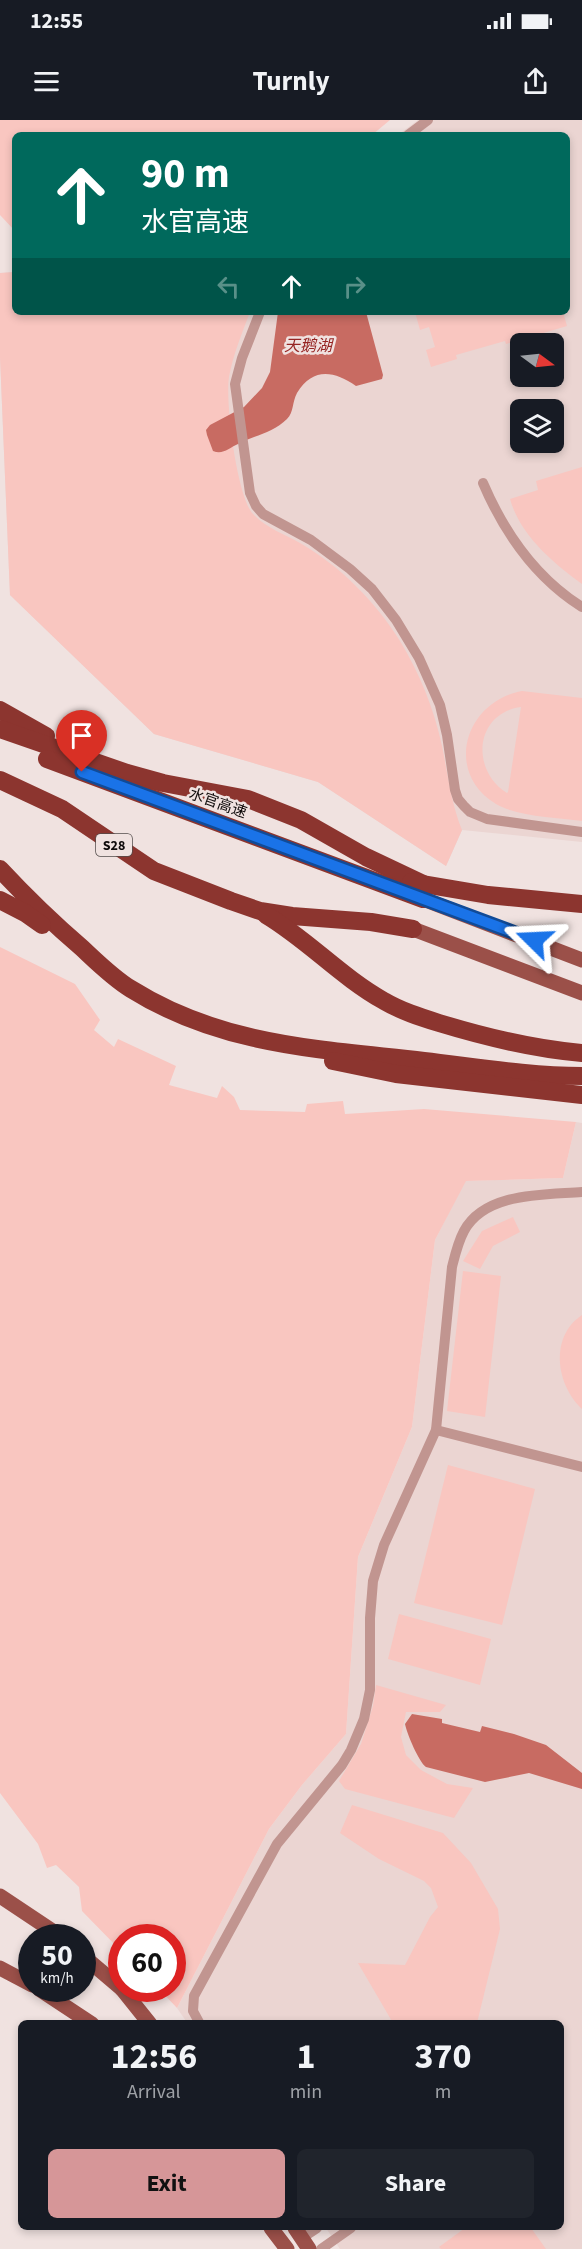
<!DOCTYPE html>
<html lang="en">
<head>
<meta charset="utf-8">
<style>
  :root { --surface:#171b24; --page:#20242c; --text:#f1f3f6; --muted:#9ea1a6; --accent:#d69698 }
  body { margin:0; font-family:"Source Sans 3","Noto Sans SC",sans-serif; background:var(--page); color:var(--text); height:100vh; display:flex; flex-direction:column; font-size:22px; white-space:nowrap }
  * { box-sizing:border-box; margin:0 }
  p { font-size:20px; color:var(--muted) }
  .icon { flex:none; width:33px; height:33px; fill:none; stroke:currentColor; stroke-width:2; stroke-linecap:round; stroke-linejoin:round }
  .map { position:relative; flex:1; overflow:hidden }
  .details { position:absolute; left:18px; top:1900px; width:546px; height:210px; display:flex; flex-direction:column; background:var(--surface); border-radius:9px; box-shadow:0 3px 9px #0003 }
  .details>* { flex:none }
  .guide { position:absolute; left:12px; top:12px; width:558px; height:183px; border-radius:9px; box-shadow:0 3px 9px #0003; background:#00695c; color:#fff; overflow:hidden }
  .needle { width:39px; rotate:105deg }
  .tools { position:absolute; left:510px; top:213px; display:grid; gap:12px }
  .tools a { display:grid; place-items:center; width:54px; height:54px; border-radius:9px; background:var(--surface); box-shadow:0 3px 9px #0003; font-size:30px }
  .speed { position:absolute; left:18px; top:1804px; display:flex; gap:12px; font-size:30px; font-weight:700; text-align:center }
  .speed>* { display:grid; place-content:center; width:78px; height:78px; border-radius:50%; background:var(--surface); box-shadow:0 3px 9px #0003; line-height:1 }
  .speed small { font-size:15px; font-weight:400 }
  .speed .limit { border:9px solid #d22; background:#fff; color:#111 }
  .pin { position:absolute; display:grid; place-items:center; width:51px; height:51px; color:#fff; margin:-62px -26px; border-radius:50% 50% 50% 0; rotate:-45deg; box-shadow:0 0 6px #0007 }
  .pin .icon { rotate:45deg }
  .me { position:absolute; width:66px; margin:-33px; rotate:291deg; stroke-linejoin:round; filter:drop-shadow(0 0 4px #0008) }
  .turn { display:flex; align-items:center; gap:21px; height:126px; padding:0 30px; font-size:27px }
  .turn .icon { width:78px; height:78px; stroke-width:2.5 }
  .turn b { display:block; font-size:42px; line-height:51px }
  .lanes { display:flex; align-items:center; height:57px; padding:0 30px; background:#0003; justify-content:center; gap:30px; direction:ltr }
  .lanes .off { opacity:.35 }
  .eta { display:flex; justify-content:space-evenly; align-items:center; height:102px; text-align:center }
  .eta b { font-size:36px; font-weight:700; line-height:42px }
  .cta { display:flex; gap:12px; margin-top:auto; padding:12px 30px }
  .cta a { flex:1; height:69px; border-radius:9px; background:var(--accent); color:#111; font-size:24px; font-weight:700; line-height:69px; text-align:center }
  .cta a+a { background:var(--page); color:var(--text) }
  .status { display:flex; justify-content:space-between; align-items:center; height:42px; padding:0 30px; background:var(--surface); direction:ltr }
  .status svg { height:16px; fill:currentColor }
  header { display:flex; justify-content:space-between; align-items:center; height:78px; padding:0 30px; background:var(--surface); font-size:27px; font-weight:700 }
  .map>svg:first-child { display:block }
</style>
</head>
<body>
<div class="status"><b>12:55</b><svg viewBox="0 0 49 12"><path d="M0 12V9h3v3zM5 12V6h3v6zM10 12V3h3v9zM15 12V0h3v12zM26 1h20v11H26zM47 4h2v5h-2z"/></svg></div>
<header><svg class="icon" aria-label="menu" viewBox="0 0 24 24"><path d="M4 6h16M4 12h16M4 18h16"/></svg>Turnly<svg class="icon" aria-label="share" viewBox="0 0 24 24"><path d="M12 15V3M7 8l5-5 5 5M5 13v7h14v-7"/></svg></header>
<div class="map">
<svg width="582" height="2129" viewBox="0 0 582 2129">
  <rect width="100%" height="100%" fill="#f0e2e0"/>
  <g fill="#ebd5d2" fill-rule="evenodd">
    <path d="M418,0H582V722L462,710L446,746L318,662L154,614L10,475L0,237V153L15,152V192H567V15H398ZM520,224H554V256H520ZM520,290H554V322H520Z"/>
    <polygon points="576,1002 582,1003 582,2129 340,2129 326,2108 561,2108 561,1904 188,1904 177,1888 269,1709 302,1665 346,1614 358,1437 412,1307 435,1120 465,1061 563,1058"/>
  </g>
  <g fill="#f9c6c0" fill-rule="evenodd">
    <polygon points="0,0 390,0 372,15 15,15 15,111 0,95"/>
    <path d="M15,152V192H250C242,213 233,235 229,257C225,282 237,377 253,394C266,408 284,414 300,423C340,446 375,481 400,521C420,554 434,589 442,626C448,655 451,683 462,710L446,746L318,662L154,614L10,475L0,237V153Z"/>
    <polygon points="415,192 563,192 567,206 506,224 505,221 456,235 457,239 431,247 426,230 435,227 429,207 420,210"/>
    <path d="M582,347V464C553,443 520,415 510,379L538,370L536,361Z"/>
    <path d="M522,571L582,578V701C556,697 518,697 496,684C444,653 464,582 522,571ZM521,587L508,672L507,673C470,650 475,593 521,587Z"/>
    <polygon points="0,827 75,864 100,900 94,910 114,927 118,919 176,946 169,965 217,978 222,966 234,977 240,990 305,992 307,984 343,981 345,994 424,989 576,1002 563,1058 466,1061 435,1120 412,1307 358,1437 346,1614 302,1665 269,1709 177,1888 159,1869 172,1869 172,1818 122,1818 121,1831 82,1791 79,1767 56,1745 47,1748 38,1724 0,1673"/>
    <polygon points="513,1097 520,1112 493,1126 480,1149 463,1141 482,1111"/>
    <polygon points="463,1151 501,1156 485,1297 447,1291"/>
    <path d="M582,1195V1289C556,1265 549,1217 582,1195Z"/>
    <polygon points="448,1345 535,1369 502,1505 414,1483"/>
    <polygon points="399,1494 491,1519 480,1565 388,1539"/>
    <polygon points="376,1565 446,1585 440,1592 406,1592 401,1617 406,1635 421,1650 447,1664 473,1668 454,1698 345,1669 339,1661 361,1624 373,1586"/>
    <polygon points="352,1685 443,1713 471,1743 498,1789 500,1809 477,1903 393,1903 358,1843 405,1845 430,1797 438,1787 431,1768 424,1761 379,1739 340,1713"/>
    <polygon points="465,2108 531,2108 546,2129 441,2129 439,2127"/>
  </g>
  <g fill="#c86b62">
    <path d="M278,192H366L383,255L382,259L356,266C334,251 313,247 297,273C292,282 294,292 287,299C273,313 255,315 238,324C229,328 223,335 213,331L207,315L206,310L210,305L244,287L262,268L270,252Z"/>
    <path d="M412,1594L442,1599V1603L480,1612L482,1606L514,1614L546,1625L582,1653V1669L529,1653L485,1662L426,1647C419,1642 407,1614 405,1604Z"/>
  </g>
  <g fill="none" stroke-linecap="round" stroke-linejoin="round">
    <g stroke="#c19590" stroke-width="10">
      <polyline points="408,15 428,0"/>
      <polyline points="260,192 242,238 235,264 250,373 256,386 263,394 311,420 350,449 372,469 396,500 419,538 440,585 447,615 455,670 458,679 464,686 470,692 487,699 582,712"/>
      <path d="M483,363C504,412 536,458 582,487"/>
      <polyline points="436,1310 582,1347"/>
      <path d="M200,1904L193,1891L194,1876L277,1724L342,1645L351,1630L364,1599L370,1570V1498L373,1461L384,1425L436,1310L452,1147C455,1135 458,1122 464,1111C485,1072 544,1075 582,1072"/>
      <polyline points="302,2118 317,2108"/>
      <polyline points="321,2129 351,2108"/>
    </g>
    <g stroke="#9b5049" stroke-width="15">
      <polyline points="423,779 582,840"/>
      <polyline points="413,809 582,873"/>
      <polyline points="0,1776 63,1818"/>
      <polyline points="82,1835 122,1869"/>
      <polyline points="0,1848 32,1865"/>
      <polyline points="39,1869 92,1904"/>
      <polyline points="122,1869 150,1904"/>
      <polyline points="271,2108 287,2129"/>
      <polyline points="295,2108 309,2129"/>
    </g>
    <g stroke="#8c352f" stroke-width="18">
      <polyline points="0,590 46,616"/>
      <polyline points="0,609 127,653 163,663 248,679 301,700 366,737 423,764"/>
      <polyline points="47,639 423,779"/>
      <polyline points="0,660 62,689 154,751 231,781 260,791 292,796 371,802 413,809"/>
      <path d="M0,749C26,777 53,803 82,828C97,842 113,858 131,869C222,926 320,929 424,941C476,947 529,956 582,956"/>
      <polyline points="411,762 488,775 582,784"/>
      <polyline points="0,780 25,793 42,805"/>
      <path d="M266,795C308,820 341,857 384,881C401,891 420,897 439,903C485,917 533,929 582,933"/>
      <polyline points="333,941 396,954 582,975"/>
    </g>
  </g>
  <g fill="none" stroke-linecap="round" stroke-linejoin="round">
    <defs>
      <polyline id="route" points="82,652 534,820"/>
    </defs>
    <use href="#route" stroke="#114b97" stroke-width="15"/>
    <use href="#route" stroke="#1a73e8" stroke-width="10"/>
  </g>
  <g text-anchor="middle" stroke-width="5" stroke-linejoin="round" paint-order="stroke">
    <rect fill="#f0e2e0" stroke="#524c4b" stroke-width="1.5" x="96" y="714" width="36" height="22" rx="4.5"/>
    <g font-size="14" font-weight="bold" fill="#0f0b0b">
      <text x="114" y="730">S28</text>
    </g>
    <g font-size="15" fill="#0f0b0b" stroke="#f0e2e0">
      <text transform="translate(218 683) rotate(20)" y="5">水官高速</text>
    </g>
    <g font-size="16" font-style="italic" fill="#962523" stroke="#f0e2e0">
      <text x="308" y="231">天鹅湖</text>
    </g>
  </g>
</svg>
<div class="tools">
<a><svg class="needle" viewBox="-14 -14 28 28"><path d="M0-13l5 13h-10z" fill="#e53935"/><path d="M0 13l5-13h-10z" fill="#9ea1a6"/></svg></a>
<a><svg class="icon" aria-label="layers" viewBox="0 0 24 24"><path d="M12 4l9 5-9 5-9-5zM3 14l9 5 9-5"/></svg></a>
</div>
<div class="speed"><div>50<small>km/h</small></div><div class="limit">60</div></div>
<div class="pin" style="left:82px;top:652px;background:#d93025"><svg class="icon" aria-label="arrive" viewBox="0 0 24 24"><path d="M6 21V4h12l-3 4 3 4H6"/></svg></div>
<svg class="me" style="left:534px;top:820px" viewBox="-20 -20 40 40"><path d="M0-17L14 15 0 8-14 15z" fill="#1a73e8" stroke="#fff" stroke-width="4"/></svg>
<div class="guide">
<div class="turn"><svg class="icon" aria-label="ahead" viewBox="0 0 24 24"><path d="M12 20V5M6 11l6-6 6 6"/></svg><div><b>90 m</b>水官高速</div></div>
<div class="lanes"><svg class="icon off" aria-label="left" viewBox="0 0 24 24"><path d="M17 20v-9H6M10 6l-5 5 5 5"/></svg><svg class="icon" aria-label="ahead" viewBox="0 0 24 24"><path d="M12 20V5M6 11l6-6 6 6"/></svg><svg class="icon off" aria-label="right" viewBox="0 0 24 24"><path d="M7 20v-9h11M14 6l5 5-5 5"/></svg></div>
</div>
<section class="details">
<div class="eta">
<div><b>12:56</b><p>Arrival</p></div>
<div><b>1</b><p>min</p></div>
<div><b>370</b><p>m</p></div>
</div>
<div class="cta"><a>Exit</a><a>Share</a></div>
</section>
</div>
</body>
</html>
